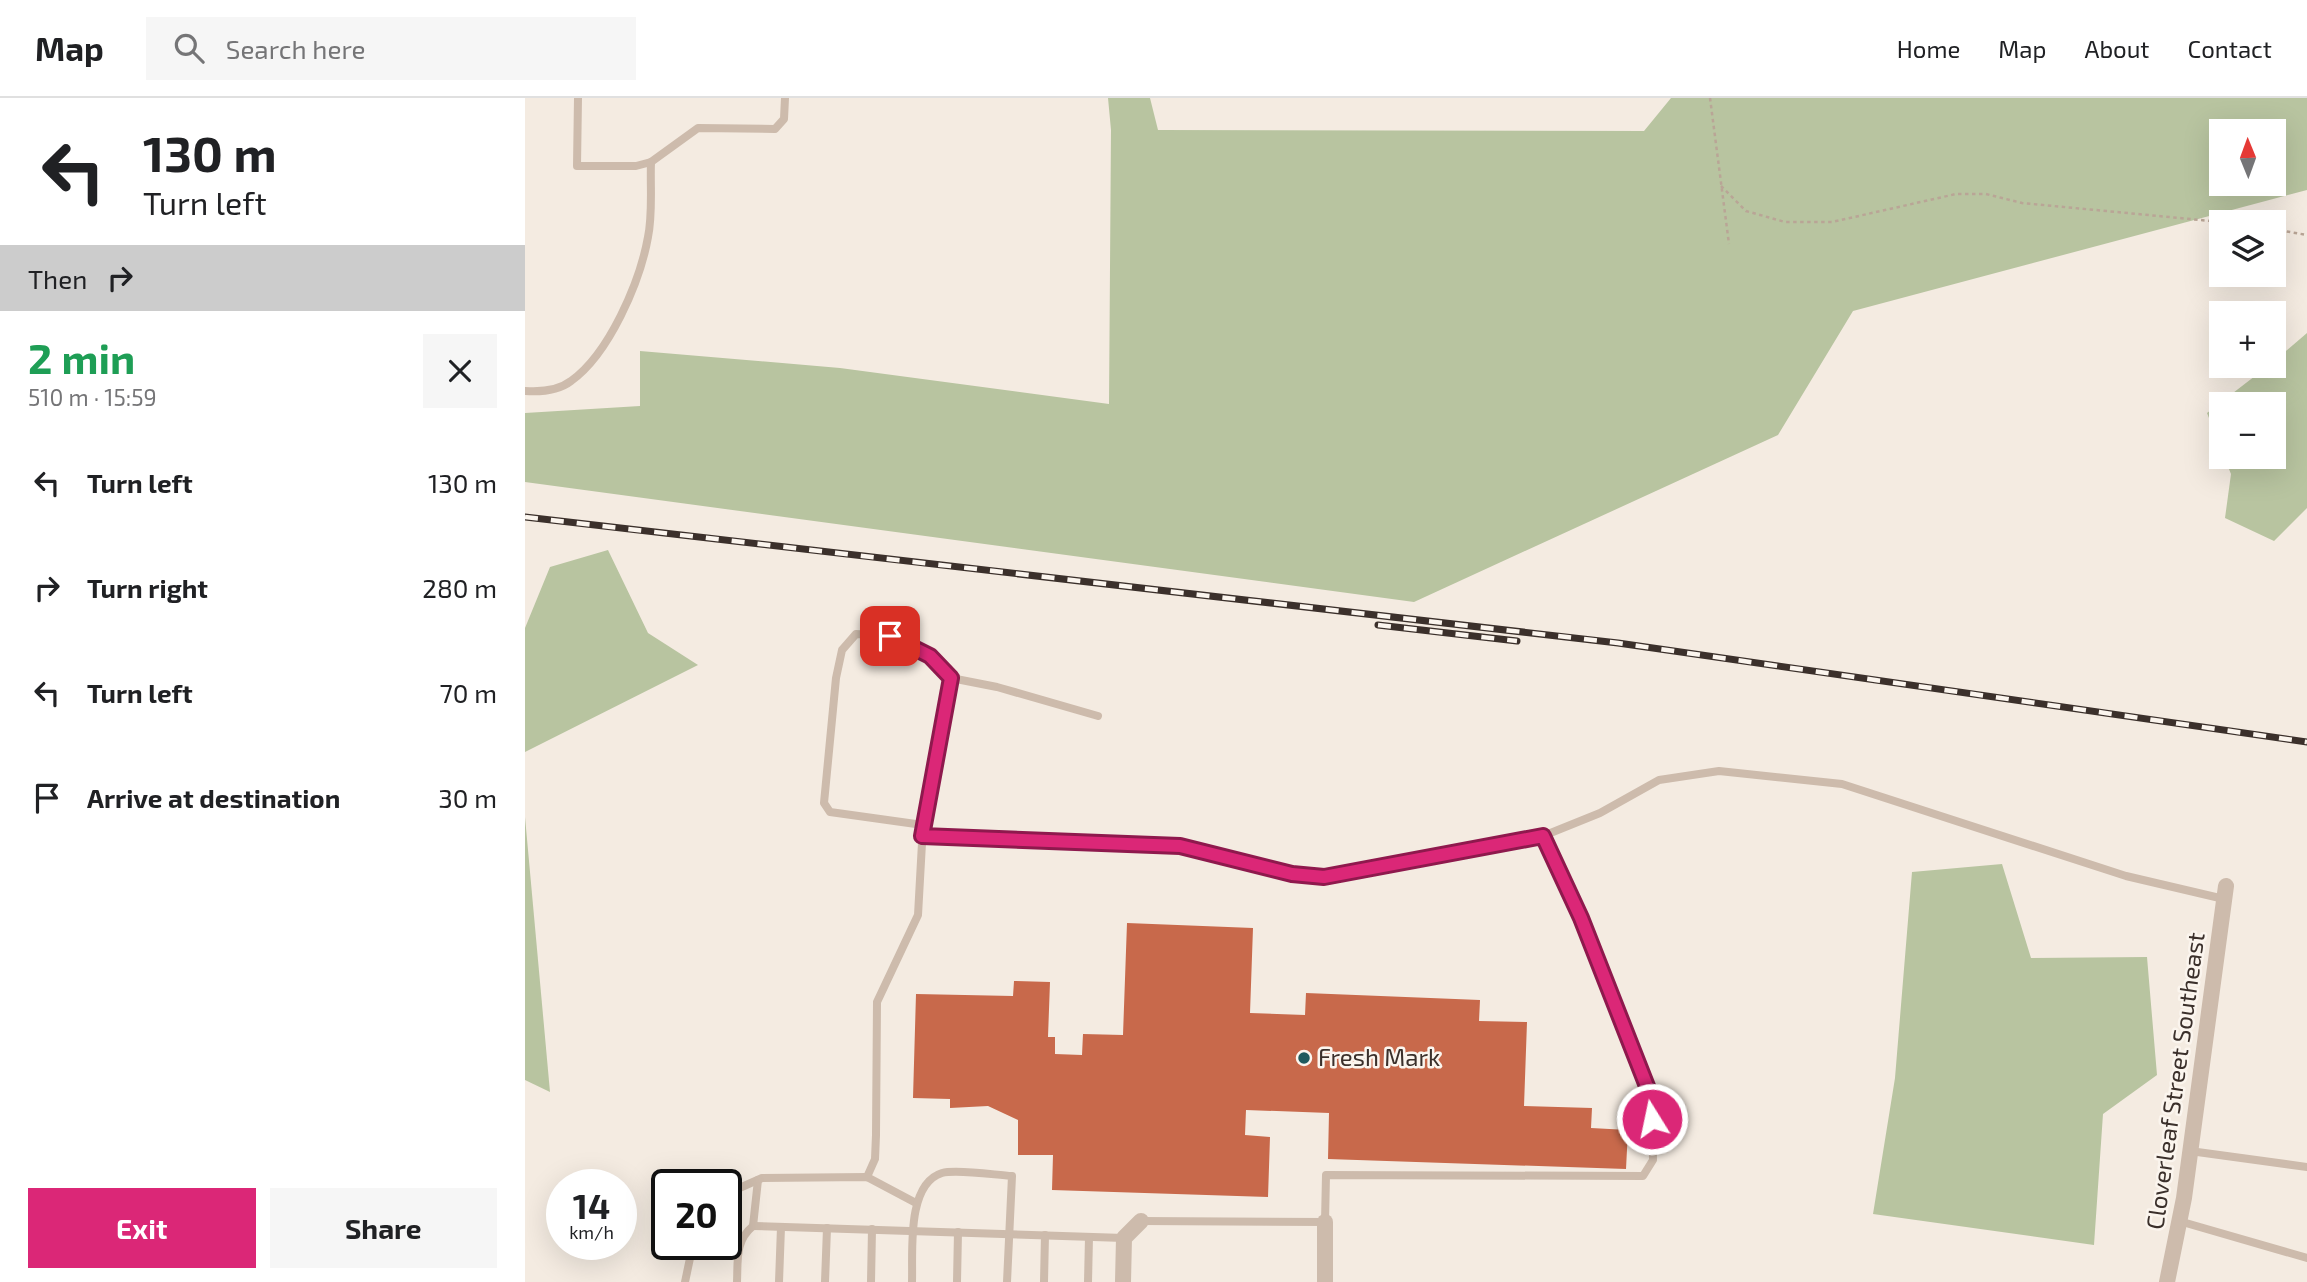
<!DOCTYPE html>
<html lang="en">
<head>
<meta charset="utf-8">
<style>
  :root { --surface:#fff; --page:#f6f6f6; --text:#202124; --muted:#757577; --line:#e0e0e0; --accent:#db2777 }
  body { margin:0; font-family:"Exo 2",sans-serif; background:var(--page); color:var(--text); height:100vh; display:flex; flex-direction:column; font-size:26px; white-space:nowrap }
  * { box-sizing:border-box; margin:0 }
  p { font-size:23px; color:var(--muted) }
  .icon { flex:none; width:38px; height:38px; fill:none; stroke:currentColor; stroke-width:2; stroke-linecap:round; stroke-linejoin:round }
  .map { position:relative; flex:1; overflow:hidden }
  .side { display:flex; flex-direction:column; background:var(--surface); width:525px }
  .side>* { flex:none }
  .banner { background:#fff; color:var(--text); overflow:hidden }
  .needle { width:46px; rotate:359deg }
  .controls { position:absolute; left:1684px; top:21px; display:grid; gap:14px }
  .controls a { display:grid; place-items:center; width:77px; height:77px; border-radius:0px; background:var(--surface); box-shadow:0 7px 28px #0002; font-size:35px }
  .speed { position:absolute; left:21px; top:1071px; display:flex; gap:14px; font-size:35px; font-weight:700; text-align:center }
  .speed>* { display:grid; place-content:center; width:91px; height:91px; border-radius:50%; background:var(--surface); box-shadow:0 7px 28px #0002; line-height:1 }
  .speed small { font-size:18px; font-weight:400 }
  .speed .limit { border:4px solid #111; border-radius:10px; background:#fff; color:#111 }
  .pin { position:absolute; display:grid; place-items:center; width:60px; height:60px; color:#fff; margin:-30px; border-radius:14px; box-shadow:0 4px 10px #0006 }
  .me { position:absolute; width:77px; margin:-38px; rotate:350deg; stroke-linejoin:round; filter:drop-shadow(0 0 5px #0008) }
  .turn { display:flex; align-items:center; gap:24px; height:147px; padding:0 28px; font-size:32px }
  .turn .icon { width:91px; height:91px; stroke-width:2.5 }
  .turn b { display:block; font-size:49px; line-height:60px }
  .then { display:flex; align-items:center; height:66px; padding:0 28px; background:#0003; gap:14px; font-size:26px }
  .round { display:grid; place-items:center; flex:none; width:74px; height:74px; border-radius:0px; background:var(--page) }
  .overview { display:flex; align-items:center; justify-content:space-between; height:119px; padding:0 28px }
  h1 { font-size:42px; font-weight:700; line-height:52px; color:#1e9e55 }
  .action { display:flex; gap:14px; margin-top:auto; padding:14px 28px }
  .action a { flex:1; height:80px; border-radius:0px; background:var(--accent); color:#fff; font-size:28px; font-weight:700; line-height:80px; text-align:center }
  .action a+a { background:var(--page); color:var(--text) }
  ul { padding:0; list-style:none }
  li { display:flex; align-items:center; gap:21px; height:105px; padding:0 28px }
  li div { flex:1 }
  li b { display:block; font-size:26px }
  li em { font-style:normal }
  header { display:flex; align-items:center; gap:42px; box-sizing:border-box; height:98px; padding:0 35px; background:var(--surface); border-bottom:2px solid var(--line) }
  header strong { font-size:33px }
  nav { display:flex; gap:38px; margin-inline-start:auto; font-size:24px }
  .search { width:490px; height:63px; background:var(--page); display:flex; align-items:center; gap:18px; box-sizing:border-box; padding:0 24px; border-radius:0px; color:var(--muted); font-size:26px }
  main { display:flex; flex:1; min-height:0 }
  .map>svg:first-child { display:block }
</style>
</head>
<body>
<header>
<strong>Map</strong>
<div class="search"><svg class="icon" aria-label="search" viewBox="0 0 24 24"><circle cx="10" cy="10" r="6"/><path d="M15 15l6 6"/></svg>Search here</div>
<nav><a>Home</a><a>Map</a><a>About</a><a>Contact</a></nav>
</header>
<main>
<section class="side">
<div class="banner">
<div class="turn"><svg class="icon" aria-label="left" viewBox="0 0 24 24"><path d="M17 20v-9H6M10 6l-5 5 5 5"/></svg><div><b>130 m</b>Turn left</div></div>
<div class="then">Then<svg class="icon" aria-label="right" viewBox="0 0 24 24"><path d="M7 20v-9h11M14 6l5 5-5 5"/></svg></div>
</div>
<div class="overview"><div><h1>2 min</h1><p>510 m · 15:59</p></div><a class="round"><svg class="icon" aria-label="close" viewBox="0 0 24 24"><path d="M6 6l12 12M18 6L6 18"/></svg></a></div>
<ul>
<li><svg class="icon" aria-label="left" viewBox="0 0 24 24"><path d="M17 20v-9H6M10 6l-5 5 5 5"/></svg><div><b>Turn left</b></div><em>130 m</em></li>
<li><svg class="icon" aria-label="right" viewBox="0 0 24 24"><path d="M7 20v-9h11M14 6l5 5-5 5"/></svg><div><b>Turn right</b></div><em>280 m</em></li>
<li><svg class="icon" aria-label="left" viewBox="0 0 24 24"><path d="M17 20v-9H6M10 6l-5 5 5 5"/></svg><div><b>Turn left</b></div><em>70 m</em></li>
<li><svg class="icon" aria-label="arrive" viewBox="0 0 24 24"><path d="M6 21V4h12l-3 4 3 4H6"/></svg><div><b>Arrive at destination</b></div><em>30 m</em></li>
</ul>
<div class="action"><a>Exit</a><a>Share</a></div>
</section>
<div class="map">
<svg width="1782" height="1184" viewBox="0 0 1782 1184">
  <rect width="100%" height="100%" fill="#f4ebe1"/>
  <g fill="#b8c4a0" fill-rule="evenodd">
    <path d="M583,0H625L633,32L1119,33L1146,0H1782V92L1328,213L1253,337L889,504L0,384V315L115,308V253L315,270L584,306L586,32ZM1696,33H1748V86H1696Z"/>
    <polygon points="1782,235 1782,410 1749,443 1700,420 1706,376 1699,359 1748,359 1748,306 1696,306 1696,350 1682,315 1743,268 1748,268 1748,264"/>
    <polygon points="83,452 123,535 173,567 0,654 0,530 25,469"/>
    <polygon points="0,719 25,994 0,982"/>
    <polygon points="1477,766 1506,860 1622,859 1632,977 1578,1016 1569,1147 1348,1116 1370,980 1387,774"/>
  </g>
  <polygon fill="#c8694b" points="602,825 728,830 725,915 780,917 781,895 955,902 954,923 1002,924 999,1008 1067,1010 1066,1030 1103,1032 1101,1071 803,1061 804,1015 721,1012 720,1037 745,1039 743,1099 527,1092 528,1057 493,1057 493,1022 463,1008 425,1010 425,1001 388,1000 391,896 488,898 489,883 525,884 523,939 530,939 530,956 557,957 558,936 598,937"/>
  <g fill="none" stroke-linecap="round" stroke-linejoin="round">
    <g stroke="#b9a596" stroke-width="2.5" stroke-dasharray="3.5 3.5" stroke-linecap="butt">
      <polyline points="1185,0 1204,146"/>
      <polyline points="1196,88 1221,113 1260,124 1307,124 1431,96 1461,96 1497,105 1696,124"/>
      <polyline points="1748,131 1782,137"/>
    </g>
    <g stroke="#cdbbac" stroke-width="8">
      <polyline points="53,0 52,68 111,68 126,64 173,30 250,31 259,21 260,0"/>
      <path d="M0,293C15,294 33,293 46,283C84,256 115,184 123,139C128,115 125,88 126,64"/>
      <polyline points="426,580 472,589 573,618"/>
      <polyline points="397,738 655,748 767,776 799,779 1018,738 1075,715 1134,682 1194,673 1317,686 1601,778 1699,801"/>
      <polyline points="1665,1053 1782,1069"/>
      <path d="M342,1079L350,1061L351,1037L352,904L393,817L398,727L426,580C394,548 377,538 331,536L317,552L311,580L299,705L305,714L398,727"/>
      <polyline points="201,1096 237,1080 342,1079 391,1105"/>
      <polyline points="616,1123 800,1124 801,1077 1118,1078 1128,1062 1127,1001 1056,820 1018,738"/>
      <polyline points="1654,1123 1782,1160"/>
      <polyline points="228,1128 599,1140"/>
      <polyline points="160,1184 168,1146"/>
      <path d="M212,1184C213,1161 210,1143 228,1128L233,1082"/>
      <polyline points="254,1184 256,1129"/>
      <polyline points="300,1184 302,1130"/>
      <polyline points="346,1184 347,1131"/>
      <path d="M387,1184C388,1155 381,1086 417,1075C432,1071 470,1077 487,1078L482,1184"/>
      <polyline points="432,1184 433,1134"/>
      <polyline points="519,1184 520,1137"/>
      <polyline points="563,1184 564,1139"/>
    </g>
    <g stroke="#cdbbac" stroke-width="16">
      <polyline points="598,1184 599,1140 616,1123"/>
      <polyline points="800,1184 800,1124"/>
      <polyline points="1642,1184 1659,1100 1701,788"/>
    </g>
    <defs>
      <g id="rail">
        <polyline points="0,419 1093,545 1782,644"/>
        <polyline points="853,527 992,543"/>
      </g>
    </defs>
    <use href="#rail" stroke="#3b302b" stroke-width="7"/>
    <use href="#rail" stroke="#fbf5ee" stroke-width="4.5" stroke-dasharray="13" stroke-linecap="butt"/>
  </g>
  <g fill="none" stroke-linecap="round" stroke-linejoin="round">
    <defs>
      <polyline id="route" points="365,538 405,558 426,580 397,738 655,748 767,776 799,779 1018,738 1056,820 1127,1001 1127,1021"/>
    </defs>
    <use href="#route" stroke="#8e194d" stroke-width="18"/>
    <use href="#route" stroke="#db2777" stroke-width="12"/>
  </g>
  <circle fill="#1f5a5e" stroke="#fbf5ee" stroke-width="2.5" cx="779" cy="960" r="7"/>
  <g text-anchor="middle" stroke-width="5" stroke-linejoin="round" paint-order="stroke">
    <g font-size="24" fill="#3b302b" stroke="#fbf5ee" text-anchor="start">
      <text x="793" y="968">Fresh Mark</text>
    </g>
    <g font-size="24" fill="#3b302b" stroke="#fbf5ee">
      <text transform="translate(1651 983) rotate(-82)" y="8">Cloverleaf Street Southeast</text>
    </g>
  </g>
</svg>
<div class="controls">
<a><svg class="needle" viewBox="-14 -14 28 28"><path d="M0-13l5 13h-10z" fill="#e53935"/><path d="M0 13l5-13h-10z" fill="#757577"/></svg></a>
<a><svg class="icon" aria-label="layers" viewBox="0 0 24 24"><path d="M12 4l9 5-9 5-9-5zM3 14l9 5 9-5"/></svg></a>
<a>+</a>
<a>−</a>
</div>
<div class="speed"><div>14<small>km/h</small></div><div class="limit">20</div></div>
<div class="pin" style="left:365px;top:538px;background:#d93025"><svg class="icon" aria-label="arrive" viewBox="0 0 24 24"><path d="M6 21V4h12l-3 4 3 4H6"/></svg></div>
<svg class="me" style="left:1127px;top:1021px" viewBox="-20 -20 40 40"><circle r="17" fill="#db2777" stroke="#fff" stroke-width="3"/><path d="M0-11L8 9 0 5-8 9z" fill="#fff"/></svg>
</div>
</main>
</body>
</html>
